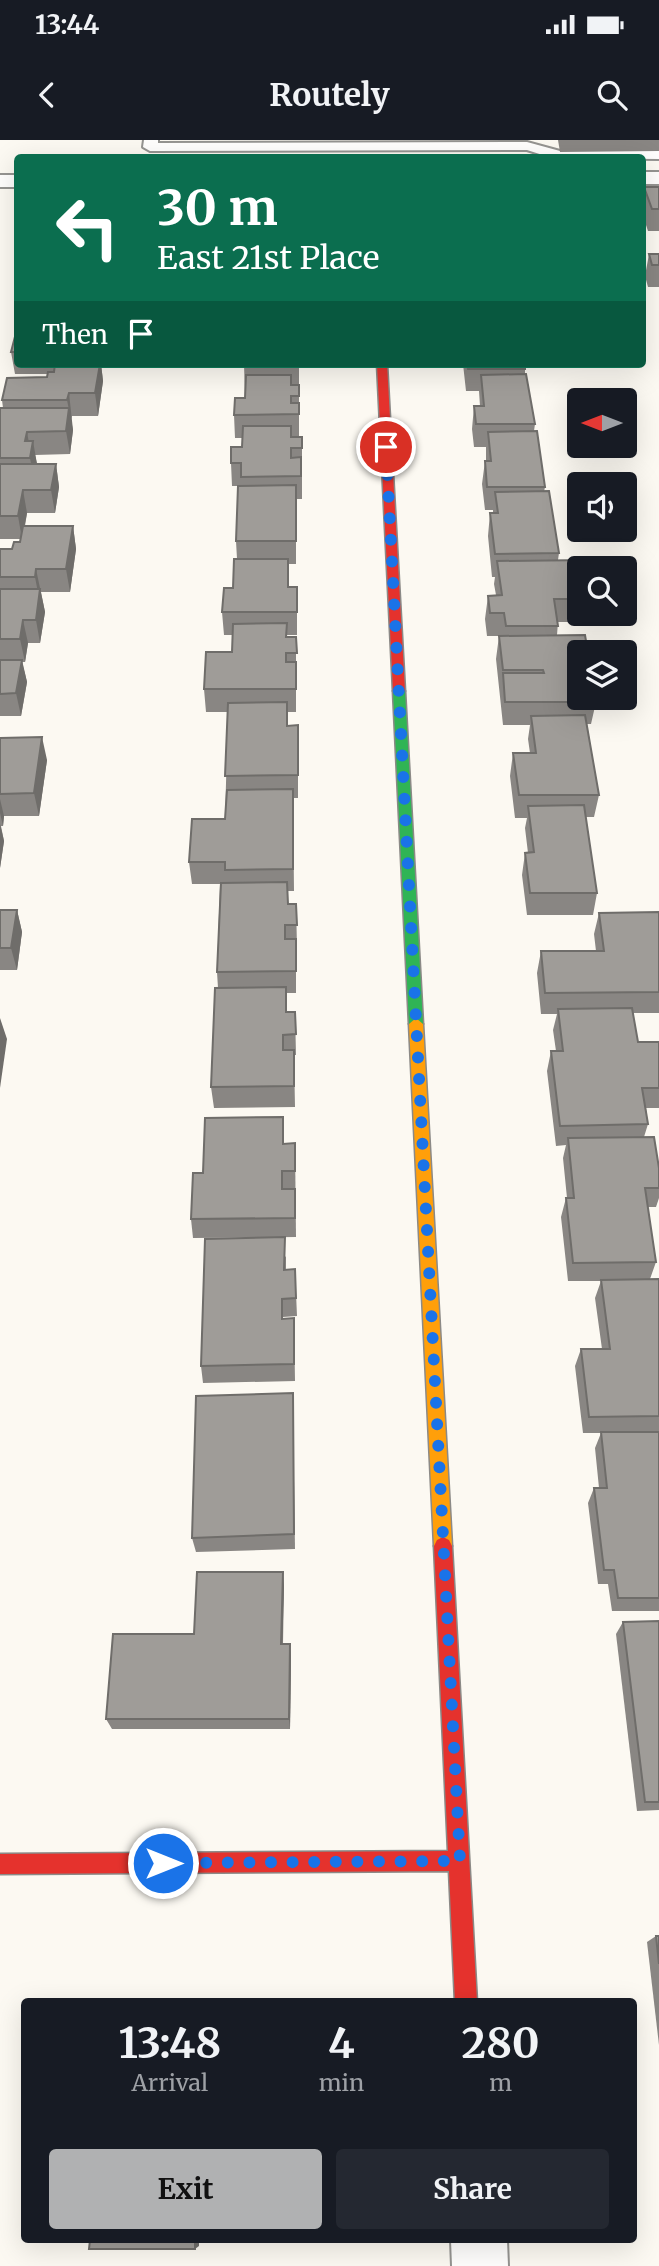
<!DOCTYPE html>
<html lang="en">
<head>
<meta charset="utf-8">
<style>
  :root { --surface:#171b24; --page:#242831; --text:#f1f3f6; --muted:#9ea1a6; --accent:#b0b1b2 }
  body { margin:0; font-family:Merriweather,serif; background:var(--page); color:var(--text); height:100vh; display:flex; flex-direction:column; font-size:26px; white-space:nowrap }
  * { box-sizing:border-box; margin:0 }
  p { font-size:23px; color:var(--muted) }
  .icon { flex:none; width:38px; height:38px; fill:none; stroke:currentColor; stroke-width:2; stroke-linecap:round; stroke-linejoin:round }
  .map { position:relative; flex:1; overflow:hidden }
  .drawer { position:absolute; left:21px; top:1858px; width:616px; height:245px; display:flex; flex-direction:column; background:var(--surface); border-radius:7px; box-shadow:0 7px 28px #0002 }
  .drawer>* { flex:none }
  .top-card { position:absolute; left:14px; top:14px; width:632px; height:214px; border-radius:7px; box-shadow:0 7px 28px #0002; background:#0b6e4f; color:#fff; overflow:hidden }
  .needle { width:46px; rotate:270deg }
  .tools { position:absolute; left:567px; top:248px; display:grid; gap:14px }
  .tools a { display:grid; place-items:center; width:70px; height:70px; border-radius:7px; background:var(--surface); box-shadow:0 7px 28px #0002; font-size:35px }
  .pin { position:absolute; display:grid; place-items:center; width:60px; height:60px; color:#fff; margin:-30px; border:4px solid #fff; border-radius:50%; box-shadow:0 2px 7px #0007 }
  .me { position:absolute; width:77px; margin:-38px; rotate:90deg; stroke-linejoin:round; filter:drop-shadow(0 0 5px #0008) }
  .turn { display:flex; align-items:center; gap:24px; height:147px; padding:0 28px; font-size:32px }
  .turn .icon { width:91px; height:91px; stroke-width:2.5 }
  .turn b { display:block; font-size:49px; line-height:60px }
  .then { display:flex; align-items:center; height:66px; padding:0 28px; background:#0003; gap:14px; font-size:26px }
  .eta { display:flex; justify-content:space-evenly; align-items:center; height:119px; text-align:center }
  .eta b { font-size:42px; font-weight:700; line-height:49px }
  .cta { display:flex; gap:14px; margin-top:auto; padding:14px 28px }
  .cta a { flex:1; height:80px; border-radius:7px; background:var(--accent); color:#111; font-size:28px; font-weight:700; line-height:80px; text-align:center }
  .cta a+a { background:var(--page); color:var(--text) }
  .status { display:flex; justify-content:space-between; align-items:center; height:49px; padding:0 35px; background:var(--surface); direction:ltr }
  .status svg { height:19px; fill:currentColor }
  header { display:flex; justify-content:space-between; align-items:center; height:91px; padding:0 28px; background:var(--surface); font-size:32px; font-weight:700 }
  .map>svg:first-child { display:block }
</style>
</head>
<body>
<div class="status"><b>13:44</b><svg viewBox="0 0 49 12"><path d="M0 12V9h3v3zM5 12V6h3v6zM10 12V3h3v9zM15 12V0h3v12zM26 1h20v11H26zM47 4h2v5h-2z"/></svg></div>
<header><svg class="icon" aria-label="back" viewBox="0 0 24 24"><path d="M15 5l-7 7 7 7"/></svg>Routely<svg class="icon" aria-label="search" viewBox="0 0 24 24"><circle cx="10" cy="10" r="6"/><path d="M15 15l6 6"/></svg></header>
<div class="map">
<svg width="659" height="2126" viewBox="0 0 659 2126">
  <rect width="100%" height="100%" fill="#fcf9f2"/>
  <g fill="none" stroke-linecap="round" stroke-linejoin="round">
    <defs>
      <polygon id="lane" points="144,0 158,0 158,3 527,2 560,11 659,11 659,19 552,18 527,10 150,11 143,7"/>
      <g id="street">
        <rect x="642" y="32" width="17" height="12"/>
        <rect x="0" y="35" width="18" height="12"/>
        <polygon points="451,2100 507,2100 508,2126 452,2126"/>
      </g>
      <polygon id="fast" points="399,547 405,551 423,884 416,890 409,884 393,551"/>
      <polygon id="slow" points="416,878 423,884 452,1406 449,1412 443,1415 437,1412 434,1406 409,884"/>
      <g id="jam">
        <polygon points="377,224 387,224 405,551 399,555 393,551"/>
        <polygon points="443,1397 449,1400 452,1406 477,1862 455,1862 449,1731 0,1734 0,1714 448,1711 434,1406 437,1400"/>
      </g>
    </defs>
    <use href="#lane" stroke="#959491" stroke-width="4"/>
    <use href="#street" stroke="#959491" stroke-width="4"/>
    <use href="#fast" stroke="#8c8a87" stroke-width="3"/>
    <use href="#slow" stroke="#8c8a87" stroke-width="3"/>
    <use href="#jam" stroke="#8c8a87" stroke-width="3"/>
    <use href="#lane" fill="#fffefd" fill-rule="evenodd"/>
    <use href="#street" fill="#fffefd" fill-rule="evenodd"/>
    <use href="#fast" fill="#30b455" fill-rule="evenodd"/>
    <use href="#slow" fill="#ff9f0a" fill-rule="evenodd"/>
    <use href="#jam" fill="#e5322d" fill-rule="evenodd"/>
  </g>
  <g fill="#898683">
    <polygon points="558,0 659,0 659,11 560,12"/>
    <polygon points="644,47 659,47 659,91 648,91 642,73 642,60"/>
    <polygon points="649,114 659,114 659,147 648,147 645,136"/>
    <polygon points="18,185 18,224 101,224 103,241 98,276 72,276 71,280 73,290 70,314 35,315 37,324 56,324 59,347 55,373 27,373 25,386 73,386 76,409 70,452 41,452 45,472 40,503 28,503 25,522 22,522 27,542 21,576 0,576 0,409 12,409 20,402 21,399 0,399 0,268 3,268 2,260 47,237 47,234 15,234 11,212"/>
    <polygon points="244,224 299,224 299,244 291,244 291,245 299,245 299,297 302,297 302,359 296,359 296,424 288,424 288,447 297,447 297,495 287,495 287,497 296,497 296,572 287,572 287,586 298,585 298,658 293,658 294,751 288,751 288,764 296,764 297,807 296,807 296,853 286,853 287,872 295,872 296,915 294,915 295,967 214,968 211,947 218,848 217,832 220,744 192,744 189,722 225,679 228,572 206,572 204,549 232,512 233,495 224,495 222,472 233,448 237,419 236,401 238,346 232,346 231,323 242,307 243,298 235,298 234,275 245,258"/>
    <polygon points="463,224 525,224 525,234 535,284 534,291 545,347 544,352 559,413 558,420 579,429 579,474 593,474 592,482 558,482 557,495 596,562 591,584 587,584 599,655 594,677 586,677 597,753 593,775 527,775 522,735 525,713 528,713 525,688 527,678 515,678 510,636 513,613 530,613 528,599 530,585 503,585 496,519 499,496 487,496 485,479 488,456 496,455 494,444 495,437 492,437 488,396 490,373 493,373 493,370 485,370 482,344 485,321 486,321 486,307 474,307 472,289 474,266 480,266 479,251 466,251"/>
    <polygon points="0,598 47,620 39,676 4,676 3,686 1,686 4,701 0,728"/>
    <polygon points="0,770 17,770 22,792 17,830 0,830"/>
    <polygon points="659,772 659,873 633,873 638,902 659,902 659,968 646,968 648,984 644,997 659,1028 659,1058 656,1067 648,1067 656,1122 650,1139 659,1139 659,1471 612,1471 608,1444 598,1444 588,1363 594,1348 599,1348 595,1308 601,1293 583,1293 575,1226 581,1209 602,1209 595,1158 601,1141 568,1141 561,1077 566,1058 567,1058 563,1018 566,1005 556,1006 547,931 551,911 556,911 553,890 557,874 541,874 537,833 541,811 596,811 594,794 599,773"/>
    <polygon points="295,1003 296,1097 193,1098 191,1079 203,1033 284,1004"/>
    <polygon points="286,1116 286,1129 295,1129 297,1176 283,1177 283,1179 294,1178 295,1241 203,1243 201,1226"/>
    <polygon points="293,1270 295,1409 196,1412 192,1398"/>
    <polygon points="283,1432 284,1446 283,1504 290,1504 291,1516 290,1589 112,1589 106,1579 194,1494"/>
    <polygon points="659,1481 659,1670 637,1671 616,1494 623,1482"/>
    <polygon points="656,1796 659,1796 659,1905 647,1802"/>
  </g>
  <g fill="#6f6d6a">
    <polygon points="100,224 101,224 103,241 98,276 95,253"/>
    <polygon points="69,253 73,290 70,314 66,291 69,270 67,260"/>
    <polygon points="27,292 31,314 33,301 37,324 34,340 30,318 25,301"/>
    <polygon points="56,324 59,347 55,373 51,350"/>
    <polygon points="23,350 27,373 22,399 18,376"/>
    <polygon points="73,386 76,409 70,452 66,429"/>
    <polygon points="36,429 45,472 40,503 36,480 39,458 35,437"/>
    <polygon points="23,480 28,503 25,522 20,499"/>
    <polygon points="22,520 27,542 21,576 16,553"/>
    <polygon points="42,597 47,620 39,676 34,653"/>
    <polygon points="0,659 4,676 3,686 0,673"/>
    <polygon points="0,684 4,701 0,728"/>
    <polygon points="17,770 22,792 17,830 11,808"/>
    <polygon points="0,878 7,899 0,948"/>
    <polygon points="283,1432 284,1446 282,1516 281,1504"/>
    <polygon points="290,1504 291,1516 290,1589 289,1579"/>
    <polygon points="195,2100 199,2100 199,2106 195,2109"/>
  </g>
  <g fill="#9f9c98" stroke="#6f6d6a" stroke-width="2">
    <polygon points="644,47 659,47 659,69 652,69"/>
    <polygon points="649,114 659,114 659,125 652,125"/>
    <polygon points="18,185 18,212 11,212"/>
    <polygon points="55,224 100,224 95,253 69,253 67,260 2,260 7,238 47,237 48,232 54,232"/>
    <polygon points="467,224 525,224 525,229 468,229"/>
    <polygon points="526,234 535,284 476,284 474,266 484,266 481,235"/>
    <polygon points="246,235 291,235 291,245 299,245 299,256 291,256 291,263 299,263 299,274 234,275 235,258 245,258"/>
    <polygon points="0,268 69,268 66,291 27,292 25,301 33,301 30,318 0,318"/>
    <polygon points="243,286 291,286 291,297 302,297 302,308 291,308 291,318 301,317 301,336 241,337 241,323 231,323 231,307 242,307"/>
    <polygon points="537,291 545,347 487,347 485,321 491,321 488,292"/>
    <polygon points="0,324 56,324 51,350 23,350 18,376 0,376"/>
    <polygon points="296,345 296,401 236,401 238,346"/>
    <polygon points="549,351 559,413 495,414 490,373 498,373 495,352"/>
    <polygon points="23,386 73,386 66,429 36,429 35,437 0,437 0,409 12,409 14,402 20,402"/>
    <polygon points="234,419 288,419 288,447 297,447 297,472 222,472 224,448 233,448"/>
    <polygon points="588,420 590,429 579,429 579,459 554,459 558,486 506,486 504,473 490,473 488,456 502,455 497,421"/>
    <polygon points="0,449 40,449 36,480 23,480 20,499 0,499"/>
    <polygon points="287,483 286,497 296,497 297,513 286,513 286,522 296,522 296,549 204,549 206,512 232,512 233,484"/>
    <polygon points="585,495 588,513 579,513 579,558 595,558 596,562 505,562 503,533 544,533 543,530 503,530 499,496"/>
    <polygon points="0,520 22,520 16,553 0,554"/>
    <polygon points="287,562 287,586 298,585 298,635 225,636 228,563"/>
    <polygon points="585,575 599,655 519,655 513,613 536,613 531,576"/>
    <polygon points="42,597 34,653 0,654 0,598"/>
    <polygon points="293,649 293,729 225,730 225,722 189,722 192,679 225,679 227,650"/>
    <polygon points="584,665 597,753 530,753 525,713 534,712 528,666"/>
    <polygon points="287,742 288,764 296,764 297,785 285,785 285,799 296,799 296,831 217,832 221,743"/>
    <polygon points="0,770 17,770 11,808 0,808"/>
    <polygon points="659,772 659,852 545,853 541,811 604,811 599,773"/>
    <polygon points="286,847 286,872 295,872 296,894 283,895 283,910 294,910 294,946 211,947 215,848"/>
    <polygon points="632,868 638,902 659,902 659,948 642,948 648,984 560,986 551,911 563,911 558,869"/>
    <polygon points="283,977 283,1004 295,1003 295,1031 282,1031 282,1049 295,1049 295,1078 191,1079 193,1033 203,1033 205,978"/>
    <polygon points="654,997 659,1028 659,1048 645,1048 656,1122 573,1123 566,1058 574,1058 568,998"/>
    <polygon points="285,1097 284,1130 295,1129 296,1158 282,1159 282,1179 294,1178 294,1224 201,1226 205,1099"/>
    <polygon points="659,1139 659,1276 589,1277 581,1209 610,1209 601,1140"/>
    <polygon points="293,1253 294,1394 192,1398 196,1256"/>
    <polygon points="601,1292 659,1292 659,1458 618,1458 614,1430 604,1430 594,1348 607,1348"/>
    <polygon points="197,1432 283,1432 281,1504 290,1504 289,1579 106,1579 113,1494 194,1494"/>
    <polygon points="659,1481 659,1662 645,1662 623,1482"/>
    <polygon points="656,1796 659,1796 659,1824"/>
    <polygon points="90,2100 195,2100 195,2109 89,2109"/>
  </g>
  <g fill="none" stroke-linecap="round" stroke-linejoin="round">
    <polyline stroke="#1a73e8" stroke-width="12" stroke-dasharray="0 21.6" points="163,1723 460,1721 386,307"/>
  </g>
</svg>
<div class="tools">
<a><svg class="needle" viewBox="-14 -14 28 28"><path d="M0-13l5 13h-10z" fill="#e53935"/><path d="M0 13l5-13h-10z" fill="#9ea1a6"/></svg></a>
<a><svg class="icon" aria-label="sound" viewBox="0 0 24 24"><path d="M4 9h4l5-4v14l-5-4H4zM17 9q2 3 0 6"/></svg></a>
<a><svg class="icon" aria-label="search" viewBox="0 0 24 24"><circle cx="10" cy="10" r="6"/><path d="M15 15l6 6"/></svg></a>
<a><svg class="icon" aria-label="layers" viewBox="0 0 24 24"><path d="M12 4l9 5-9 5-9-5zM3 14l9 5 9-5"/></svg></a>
</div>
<div class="pin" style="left:386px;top:307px;background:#d93025"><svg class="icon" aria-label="arrive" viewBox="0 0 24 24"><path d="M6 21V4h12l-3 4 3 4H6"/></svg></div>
<svg class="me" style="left:163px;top:1723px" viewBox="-20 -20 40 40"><circle r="17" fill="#1a73e8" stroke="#fff" stroke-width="3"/><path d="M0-11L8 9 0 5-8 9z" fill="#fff"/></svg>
<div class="top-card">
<div class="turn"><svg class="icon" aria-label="left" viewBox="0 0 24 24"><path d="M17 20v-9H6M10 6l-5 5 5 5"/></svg><div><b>30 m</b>East 21st Place</div></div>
<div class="then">Then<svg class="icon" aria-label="arrive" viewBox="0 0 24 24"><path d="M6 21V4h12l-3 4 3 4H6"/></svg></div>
</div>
<section class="drawer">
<div class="eta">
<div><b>13:48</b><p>Arrival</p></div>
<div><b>4</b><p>min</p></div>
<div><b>280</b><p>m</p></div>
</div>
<div class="cta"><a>Exit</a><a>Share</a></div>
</section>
</div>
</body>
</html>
